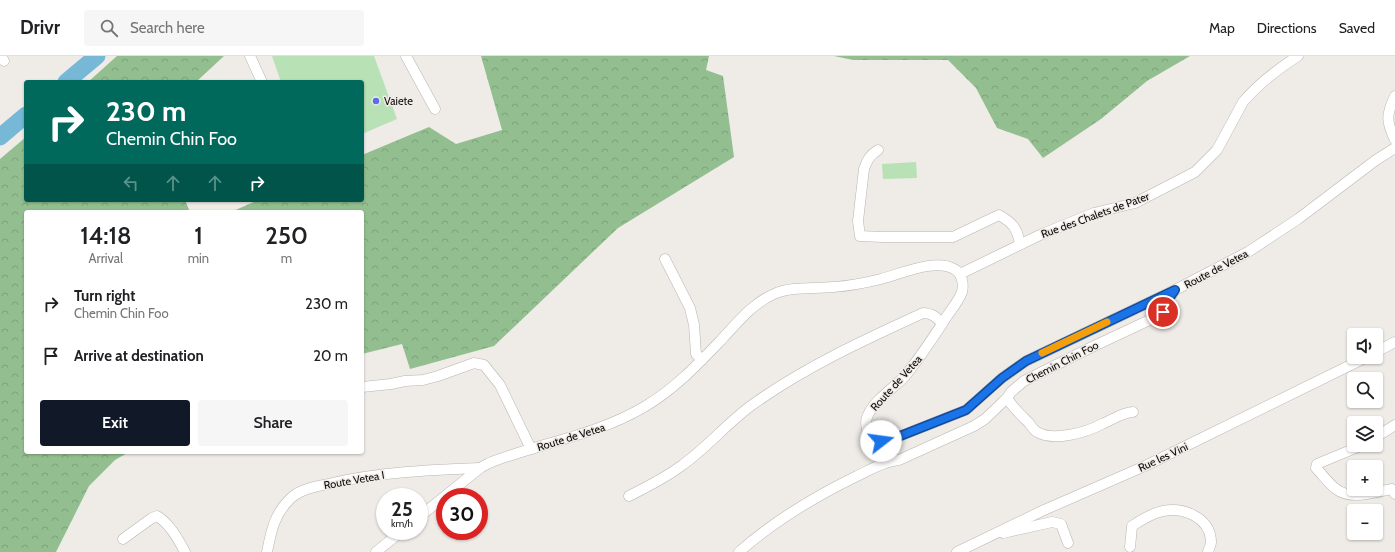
<!DOCTYPE html>
<html lang="en">
<head>
<meta charset="utf-8">
<style>
  :root { --surface:#fff; --page:#f6f6f6; --text:#202124; --muted:#757577; --line:#e0e0e0; --accent:#111827 }
  body { margin:0; font-family:Cabin,sans-serif; background:var(--page); color:var(--text); height:100vh; display:flex; flex-direction:column; font-size:15px; white-space:nowrap }
  * { box-sizing:border-box; margin:0 }
  p { font-size:13px; color:var(--muted) }
  .icon { flex:none; width:22px; height:22px; fill:none; stroke:currentColor; stroke-width:2; stroke-linecap:round; stroke-linejoin:round }
  .map { position:relative; flex:1; overflow:hidden }
  .panel { position:absolute; left:24px; top:154px; width:340px; height:244px; display:flex; flex-direction:column; background:var(--surface); border-radius:4px; box-shadow:0 1px 3px #0004 }
  .panel>* { flex:none }
  .guide { position:absolute; left:24px; top:24px; width:340px; height:122px; border-radius:4px; box-shadow:0 1px 3px #0004; background:#00695c; color:#fff; overflow:hidden }
  .controls { position:absolute; left:1347px; top:272px; display:grid; gap:8px }
  .controls a { display:grid; place-items:center; width:36px; height:36px; border-radius:4px; background:var(--surface); box-shadow:0 1px 3px #0004; font-size:20px }
  .speed { position:absolute; left:376px; top:432px; display:flex; gap:8px; font-size:20px; font-weight:700; text-align:center }
  .speed>* { display:grid; place-content:center; width:52px; height:52px; border-radius:50%; background:var(--surface); box-shadow:0 1px 3px #0004; line-height:1 }
  .speed small { font-size:10px; font-weight:400 }
  .speed .limit { border:6px solid #d22; background:#fff; color:#111 }
  .pin { position:absolute; display:grid; place-items:center; width:34px; height:34px; color:#fff; margin:-17px; border:2px solid #fff; border-radius:50%; box-shadow:0 1px 4px #0007 }
  .me { position:absolute; width:44px; margin:-22px; rotate:75deg; stroke-linejoin:round; filter:drop-shadow(0 0 3px #0008) }
  .turn { display:flex; align-items:center; gap:14px; height:84px; padding:0 16px; font-size:18px }
  .turn .icon { width:52px; height:52px; stroke-width:2.5 }
  .turn b { display:block; font-size:28px; line-height:34px }
  .lanes { display:flex; align-items:center; height:38px; padding:0 16px; background:#0003; justify-content:center; gap:20px; direction:ltr }
  .lanes .off { opacity:.35 }
  .eta { display:flex; justify-content:space-evenly; align-items:center; height:68px; text-align:center }
  .eta b { font-size:24px; font-weight:600; line-height:28px }
  .action { display:flex; gap:8px; margin-top:auto; padding:8px 16px }
  .action a { flex:1; height:46px; border-radius:4px; background:var(--accent); color:#fff; font-size:16px; font-weight:600; line-height:46px; text-align:center }
  .action a+a { background:var(--page); color:var(--text) }
  ul { padding:0; list-style:none }
  li { display:flex; align-items:center; gap:12px; height:52px; padding:0 16px }
  li div { flex:1 }
  li b { display:block; font-size:15px }
  li em { font-style:normal }
  header { display:flex; align-items:center; gap:24px; box-sizing:border-box; height:56px; padding:0 20px; background:var(--surface); border-bottom:1px solid var(--line) }
  header strong { font-size:19px }
  nav { display:flex; gap:22px; margin-inline-start:auto; font-size:14px }
  .search { width:280px; height:36px; background:var(--page); display:flex; align-items:center; gap:10px; box-sizing:border-box; padding:0 14px; border-radius:4px; color:var(--muted); font-size:15px }
  .map>svg:first-child { display:block }
</style>
</head>
<body>
<header>
<strong>Drivr</strong>
<div class="search"><svg class="icon" aria-label="search" viewBox="0 0 24 24"><circle cx="10" cy="10" r="6"/><path d="M15 15l6 6"/></svg>Search here</div>
<nav><a>Map</a><a>Directions</a><a>Saved</a></nav>
</header>
<div class="map">
<svg width="1395" height="496" viewBox="0 0 1395 496">
  <defs>
    <pattern id="forest-crowns" width="20" height="18" patternUnits="userSpaceOnUse"><rect width="20" height="18" fill="#93bf90"/><path d="M2 6a3 3 0 1 1 6 0M12 15a3 3 0 1 1 6 0" fill="none" stroke="#7ea37b"/></pattern>
  </defs>
  <rect width="100%" height="100%" fill="#efebe7"/>
  <g fill="#b8e1b5">
    <polygon points="272,0 374,0 397,63 362,78 362,26 281,26"/>
    <polygon points="916,106 917,122 883,123 882,108"/>
  </g>
  <g fill="url(#forest-crowns)">
    <polygon points="117,0 224,0 196,26 88,26"/>
    <polygon points="481,0 709,0 706,14 723,20 734,101 618,172 494,290 410,313 402,288 362,298 362,156 231,156 258,144 362,144 362,99 429,71 456,88 502,74"/>
    <polygon points="834,0 1190,0 1147,25 1101,63 1043,102 1028,83 997,72 976,32 948,4 853,4"/>
    <polygon points="26,81 26,144 185,144 190,156 26,156 26,396 129,396 115,404 89,430 56,496 0,496 0,103"/>
  </g>
  <g fill="none" stroke-linecap="round" stroke-linejoin="round">
    <g stroke="#77b8d7" stroke-width="17">
      <polyline points="66,26 97,0"/>
      <polyline points="0,81 26,59"/>
    </g>
    <defs>
      <g id="minor">
        <polyline points="1,0 4,5"/>
        <polyline points="250,0 262,26"/>
        <polyline points="406,0 435,53"/>
        <path d="M1395,40C1386,59 1386,65 1395,84"/>
        <path d="M878,94C870,99 867,104 864,113L858,165L860,180L882,181H953L999,159C1013,167 1017,172 1020,188"/>
        <polyline points="665,203 690,252 694,269 696,298 702,304"/>
        <path d="M960,218L1042,178L1094,157L1135,147L1195,116L1217,94L1243,46C1259,27 1278,13 1298,0"/>
        <polyline points="1376,296 1395,286"/>
        <polyline points="362,331 391,328 405,325 423,324 438,320 474,307 484,309 500,329 531,393"/>
        <path d="M1007,342C1013,352 1021,359 1029,367C1031,370 1034,374 1037,376C1054,386 1087,376 1102,368C1112,364 1123,356 1133,356"/>
        <polyline points="1376,381 1395,369"/>
        <path d="M1363,389L1317,408L1316,412C1322,418 1329,428 1336,433C1352,445 1374,436 1392,433L1395,438"/>
        <path d="M629,440C647,431 665,422 681,410C707,392 727,367 752,349C805,311 864,284 923,257C932,257 936,261 942,267"/>
        <path d="M419,461L480,412L489,407C540,387 597,379 644,351C675,333 699,307 723,282C738,266 753,247 774,238C792,230 814,233 833,231C849,230 865,227 881,223C901,218 935,202 954,213C962,217 964,228 962,236C958,247 948,257 942,268C930,286 919,303 905,320C894,332 876,343 869,357C863,367 867,382 879,385C883,385 887,384 890,384L966,354L1002,322L1026,305L1175,234L1248,196L1298,163L1376,104L1395,92"/>
        <polyline points="1003,477 1052,466 1061,468 1068,487"/>
        <path d="M123,483L152,462L157,460C170,468 178,483 185,496"/>
        <path d="M1130,491L1132,470C1141,464 1152,457 1163,455C1183,451 1209,461 1211,484C1212,488 1209,492 1208,496"/>
        <path d="M267,496C271,476 274,459 289,444C299,433 315,431 328,428C378,416 429,414 480,412"/>
        <polyline points="376,496 402,475"/>
        <path d="M739,496C774,465 814,441 857,420C870,414 884,405 899,404L974,370L985,363L1007,342L1011,336L1024,325L1092,291L1158,260L1163,256L1166,247L1175,234"/>
        <polyline points="957,496 1044,454 1145,410 1367,301"/>
      </g>
    </defs>
    <use href="#minor" stroke="#b9b5b1" stroke-width="11"/>
    <use href="#minor" stroke="#fff" stroke-width="10"/>
  </g>
  <g fill="none" stroke-linecap="round" stroke-linejoin="round">
    <defs>
      <polyline id="route" points="881,385 890,384 966,354 1002,322 1026,305 1175,234 1166,247 1163,256"/>
    </defs>
    <use href="#route" stroke="#114b97" stroke-width="10"/>
    <use href="#route" stroke="#1a73e8" stroke-width="7"/>
    <polyline stroke="#f59e0b" stroke-width="7" points="1042,297 1107,266"/>
  </g>
  <circle fill="#596fe6" stroke="#efebe7" stroke-width="1.5" cx="376" cy="45" r="4"/>
  <g text-anchor="middle" stroke-width="3" stroke-linejoin="round" paint-order="stroke">
    <g font-size="11" fill="#0d0b0a" stroke="#efebe7" text-anchor="start">
      <text x="384" y="49">Vaiete</text>
    </g>
    <g font-size="11" fill="#0d0b0a" stroke="#efebe7">
      <text transform="translate(1095 159) rotate(-20)" y="4">Rue des Chalets de Pater</text>
      <text transform="translate(1216 213) rotate(-28)" y="4">Route de Vetea</text>
      <text transform="translate(1062 306) rotate(-27)" y="4">Chemin Chin Foo</text>
      <text transform="translate(896 327) rotate(-48)" y="4">Route de Vetea</text>
      <text transform="translate(571 381) rotate(-17)" y="4">Route de Vetea</text>
      <text transform="translate(1163 401) rotate(-25)" y="4">Rue les Vini</text>
      <text transform="translate(354 424) rotate(-10)" y="4">Route Vetea I</text>
    </g>
  </g>
</svg>
<div class="controls">
<a><svg class="icon" aria-label="sound" viewBox="0 0 24 24"><path d="M4 9h4l5-4v14l-5-4H4zM17 9q2 3 0 6"/></svg></a>
<a><svg class="icon" aria-label="search" viewBox="0 0 24 24"><circle cx="10" cy="10" r="6"/><path d="M15 15l6 6"/></svg></a>
<a><svg class="icon" aria-label="layers" viewBox="0 0 24 24"><path d="M12 4l9 5-9 5-9-5zM3 14l9 5 9-5"/></svg></a>
<a>+</a>
<a>−</a>
</div>
<div class="speed"><div>25<small>km/h</small></div><div class="limit">30</div></div>
<div class="pin" style="left:1163px;top:256px;background:#d93025"><svg class="icon" aria-label="arrive" viewBox="0 0 24 24"><path d="M6 21V4h12l-3 4 3 4H6"/></svg></div>
<svg class="me" style="left:881px;top:385px" viewBox="-20 -20 40 40"><circle r="19" fill="#fff"/><path d="M0-13L10 11 0 6-10 11z" fill="#1a73e8"/></svg>
<div class="guide">
<div class="turn"><svg class="icon" aria-label="right" viewBox="0 0 24 24"><path d="M7 20v-9h11M14 6l5 5-5 5"/></svg><div><b>230 m</b>Chemin Chin Foo</div></div>
<div class="lanes"><svg class="icon off" aria-label="left" viewBox="0 0 24 24"><path d="M17 20v-9H6M10 6l-5 5 5 5"/></svg><svg class="icon off" aria-label="ahead" viewBox="0 0 24 24"><path d="M12 20V5M6 11l6-6 6 6"/></svg><svg class="icon off" aria-label="ahead" viewBox="0 0 24 24"><path d="M12 20V5M6 11l6-6 6 6"/></svg><svg class="icon" aria-label="right" viewBox="0 0 24 24"><path d="M7 20v-9h11M14 6l5 5-5 5"/></svg></div>
</div>
<section class="panel">
<div class="eta">
<div><b>14:18</b><p>Arrival</p></div>
<div><b>1</b><p>min</p></div>
<div><b>250</b><p>m</p></div>
</div>
<ul>
<li><svg class="icon" aria-label="right" viewBox="0 0 24 24"><path d="M7 20v-9h11M14 6l5 5-5 5"/></svg><div><b>Turn right</b><p>Chemin Chin Foo</p></div><em>230 m</em></li>
<li><svg class="icon" aria-label="arrive" viewBox="0 0 24 24"><path d="M6 21V4h12l-3 4 3 4H6"/></svg><div><b>Arrive at destination</b></div><em>20 m</em></li>
</ul>
<div class="action"><a>Exit</a><a>Share</a></div>
</section>
</div>
</body>
</html>
